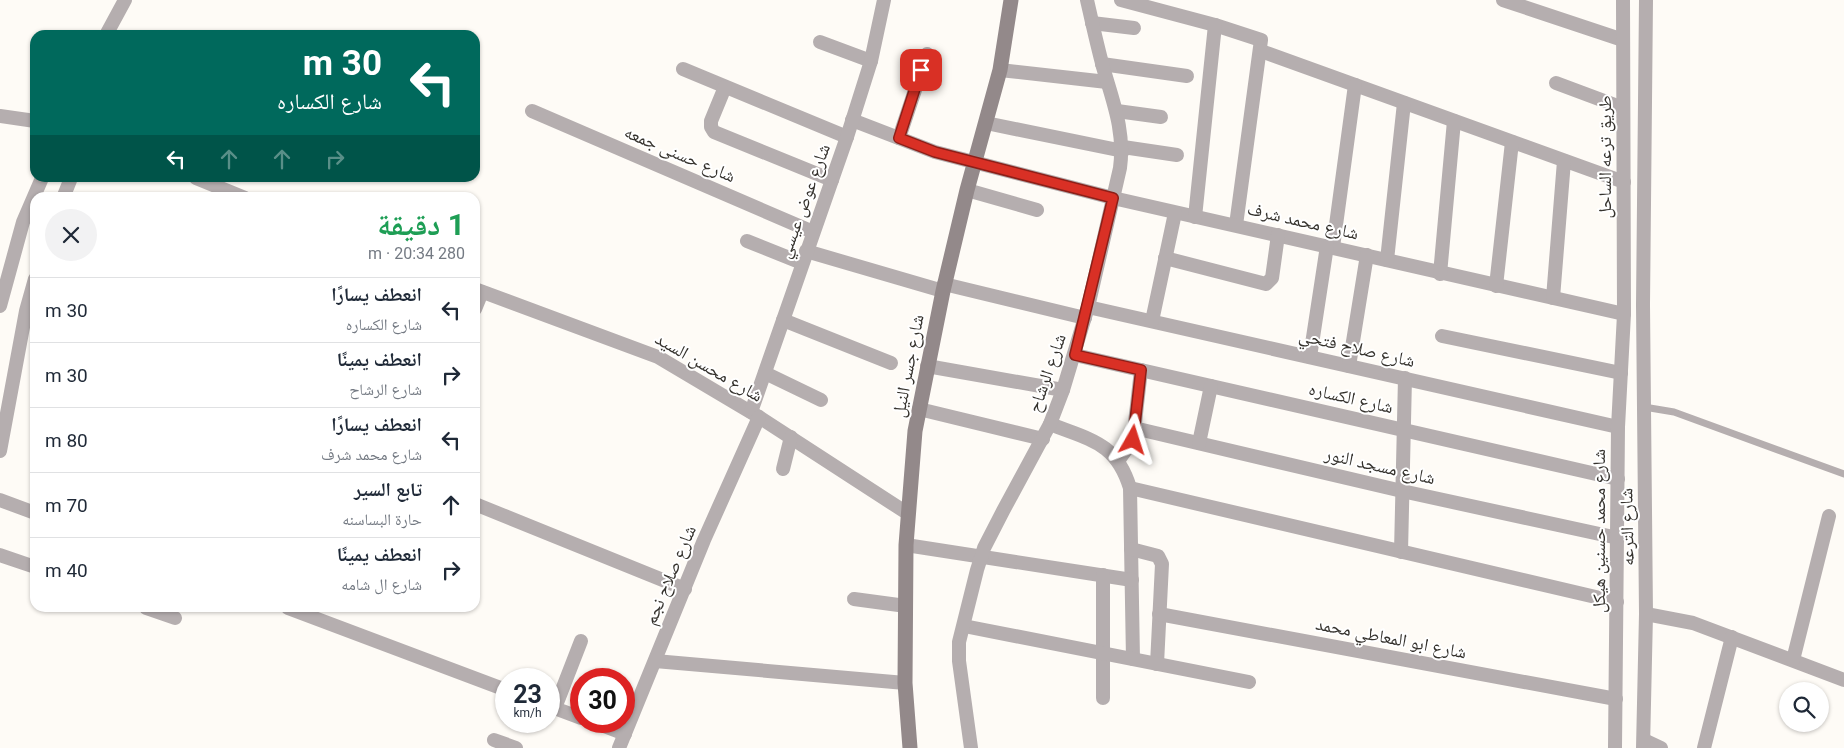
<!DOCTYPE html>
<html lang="ar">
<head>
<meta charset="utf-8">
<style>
  :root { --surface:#fff; --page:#f2f2f3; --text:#1f2937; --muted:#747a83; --line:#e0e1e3 }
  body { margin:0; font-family:Roboto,"Noto Naskh Arabic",sans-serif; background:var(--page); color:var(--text); direction:rtl; height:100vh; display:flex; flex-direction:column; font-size:19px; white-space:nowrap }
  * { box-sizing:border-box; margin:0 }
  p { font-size:16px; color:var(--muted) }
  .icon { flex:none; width:28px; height:28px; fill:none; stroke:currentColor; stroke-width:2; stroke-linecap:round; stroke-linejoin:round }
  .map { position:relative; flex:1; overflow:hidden; direction:ltr }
  .side { position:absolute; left:30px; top:192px; width:450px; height:420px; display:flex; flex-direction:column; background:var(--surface); border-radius:15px; box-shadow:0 1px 4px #0004; direction:rtl }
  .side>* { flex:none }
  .guide { position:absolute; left:30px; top:30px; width:450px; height:152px; border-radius:15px; box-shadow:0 1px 4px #0004; direction:rtl; background:#00695c; color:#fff; overflow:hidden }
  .fabs { position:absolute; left:1779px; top:682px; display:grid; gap:10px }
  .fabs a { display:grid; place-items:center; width:50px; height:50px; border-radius:50%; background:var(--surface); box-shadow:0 1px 4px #0004; font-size:25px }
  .speed { position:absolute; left:495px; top:668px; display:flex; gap:10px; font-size:25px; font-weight:700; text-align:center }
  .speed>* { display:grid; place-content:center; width:65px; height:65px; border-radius:50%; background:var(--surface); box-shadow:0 1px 4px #0004; line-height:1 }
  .speed small { font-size:12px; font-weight:400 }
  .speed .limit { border:8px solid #d22; background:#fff; color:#111 }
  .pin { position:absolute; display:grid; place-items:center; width:42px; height:42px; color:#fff; margin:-21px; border-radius:10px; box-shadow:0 2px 8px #0006 }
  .me { position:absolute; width:55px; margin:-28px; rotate:6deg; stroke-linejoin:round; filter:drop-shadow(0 0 4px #0008) }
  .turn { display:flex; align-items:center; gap:18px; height:105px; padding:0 15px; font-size:22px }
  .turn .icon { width:65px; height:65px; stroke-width:2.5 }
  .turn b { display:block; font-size:35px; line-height:42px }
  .lanes { display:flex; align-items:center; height:48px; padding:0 15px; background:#0003; justify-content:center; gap:25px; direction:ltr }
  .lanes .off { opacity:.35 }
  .round { display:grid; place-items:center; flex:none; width:52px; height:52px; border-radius:26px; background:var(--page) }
  .overview { display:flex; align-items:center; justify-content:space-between; height:85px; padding:0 15px }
  h1 { font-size:30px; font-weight:700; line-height:38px; color:#1e9e55 }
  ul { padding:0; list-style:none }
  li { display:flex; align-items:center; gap:15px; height:65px; padding:0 15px; border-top:1px solid var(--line) }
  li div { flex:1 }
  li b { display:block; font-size:19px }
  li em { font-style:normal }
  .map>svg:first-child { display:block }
</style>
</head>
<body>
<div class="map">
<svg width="1844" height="748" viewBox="0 0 1844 748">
  <rect width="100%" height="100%" fill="#fefbf6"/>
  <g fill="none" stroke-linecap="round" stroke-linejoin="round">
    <polyline stroke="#b5aeaf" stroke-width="7" points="1644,407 1674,412 1844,474"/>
    <g stroke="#b5aeaf" stroke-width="14">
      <polyline points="1121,0 1215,25 1261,40 1236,225"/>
      <polyline points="1503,0 1623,40"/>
      <polyline points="1092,23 1134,28"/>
      <polyline points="106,35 125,0"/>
      <polyline points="820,42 871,61"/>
      <polyline points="1261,51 1624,182"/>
      <polyline points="1102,64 1187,76"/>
      <polyline points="683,69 847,137"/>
      <polyline points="1000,70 1107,82"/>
      <polyline points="1556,83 1623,108"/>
      <polyline points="725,87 711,121 711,127 714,132 832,180"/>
      <polyline points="532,111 813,232"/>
      <polyline points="1117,111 1161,117"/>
      <polyline points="0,116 35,121"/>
      <polyline points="852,120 935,152 1113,198 1624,314"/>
      <polyline points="986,123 1123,151"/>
      <polyline points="899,138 927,54"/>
      <polyline points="1123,147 1177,155"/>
      <polyline points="196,178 245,198"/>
      <polyline points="967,190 1037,210"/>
      <polyline points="63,198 71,178"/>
      <polyline points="1195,217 1215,25"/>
      <polyline points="747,241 802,263"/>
      <polyline points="1333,247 1355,85"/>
      <polyline points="806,251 943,291"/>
      <polyline points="1165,258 1266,284 1272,278 1278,235"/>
      <polyline points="1387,260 1404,103"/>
      <polyline points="1440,274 1454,121"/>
      <polyline points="944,284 1085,318"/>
      <polyline points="1496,286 1512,142"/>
      <polyline points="475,289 658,357 759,417 907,513"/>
      <polyline points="1553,298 1564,161"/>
      <polyline points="0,306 23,222 42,178"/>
      <polyline points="1088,307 1618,427"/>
      <polyline points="475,309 482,292"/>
      <polyline points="783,320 891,363"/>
      <polyline points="1152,321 1175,213"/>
      <polyline points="1442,336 1621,373"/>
      <polyline points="1075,355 1618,479"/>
      <polyline points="1310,357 1327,246"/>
      <polyline points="927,366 1063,390"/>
      <polyline points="1349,366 1367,255"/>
      <polyline points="765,373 821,400"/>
      <polyline points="919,409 1043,439"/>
      <polyline points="751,412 847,137 871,61 884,0"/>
      <path d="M1050,424C1090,440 1116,442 1130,488L1133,659"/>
      <polyline points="1134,428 1402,491 1618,538"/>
      <polyline points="1199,443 1211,386"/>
      <polyline points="0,451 26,311 35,279"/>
      <polyline points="1118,461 1133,440 1141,370"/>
      <polyline points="783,469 791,437"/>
      <polyline points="1130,488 1617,602"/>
      <polyline points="0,500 35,513"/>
      <polyline points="475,504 685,589"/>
      <polyline points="906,545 1132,580"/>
      <polyline points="1131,549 1158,556 1162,564 1157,664"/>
      <polyline points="1401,552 1405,378"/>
      <polyline points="0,555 35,567"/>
      <polyline points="1103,575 1103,698"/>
      <polyline points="854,599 906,606"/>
      <polyline points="146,608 175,618"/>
      <polyline points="288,608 506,690"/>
      <polyline points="1159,614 1616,699"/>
      <polyline points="1646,614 1693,623 1844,680"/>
      <polyline points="964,626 1249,682"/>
      <polyline points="1793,660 1829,516"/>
      <polyline points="655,661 905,683"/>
      <polyline points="549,706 581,718"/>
      <polyline points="555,708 581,641"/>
      <polyline points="591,721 625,734"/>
      <polyline points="494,740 516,748"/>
      <polyline points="1644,740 1661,748"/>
      <polyline points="619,748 704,540 759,417"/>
      <path d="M971,748L959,661V642L977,570L984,548L1003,511L1050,424L1063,390L1088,307L1120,168C1125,131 1113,102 1103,67C1097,45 1092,22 1087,0"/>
      <polyline points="1615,748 1618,427 1624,314 1623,0"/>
      <polyline points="1643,748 1646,614 1643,305 1646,0"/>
      <polyline points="1704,748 1732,637"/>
    </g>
    <polyline stroke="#93898a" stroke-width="15" points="910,748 905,683 906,545 915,431 943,291 967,190 1000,70 1011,0"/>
  </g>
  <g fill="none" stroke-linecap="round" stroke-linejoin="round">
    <defs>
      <polyline id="route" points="921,70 899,138 935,152 1113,198 1075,355 1141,370 1133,440"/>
    </defs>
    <use href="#route" stroke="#8d1f18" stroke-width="12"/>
    <use href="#route" stroke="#d93025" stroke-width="9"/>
  </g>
  <g text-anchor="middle" stroke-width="4" stroke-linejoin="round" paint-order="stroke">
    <g font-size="18" fill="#35322d" stroke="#fff">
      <text transform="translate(680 154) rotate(23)" y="6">شارع حسنى جمعه</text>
      <text transform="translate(1605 157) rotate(-90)" y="6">طريق ترعه الساحل</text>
      <text transform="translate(804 201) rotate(-70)" y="6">شارع عوض عيسي</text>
      <text transform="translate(1303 221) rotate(13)" y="6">شارع محمد شرف</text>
      <text transform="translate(1357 348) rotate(13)" y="6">شارع صلاح فتحي</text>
      <text transform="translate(908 366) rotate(-79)" y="6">شارع جسر النيل</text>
      <text transform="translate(709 367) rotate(30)" y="6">شارع محسن السيد</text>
      <text transform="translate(1047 373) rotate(-71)" y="6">شارع الرشاح</text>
      <text transform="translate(1351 398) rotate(13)" y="6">شارع الكساره</text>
      <text transform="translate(1380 466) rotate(13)" y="6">شارع مسجد النور</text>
      <text transform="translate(1627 527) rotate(-91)" y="6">شارع الترعه</text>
      <text transform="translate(1599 531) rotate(-90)" y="6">شارع محمد حسنين هيكل</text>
      <text transform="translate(670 575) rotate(-67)" y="6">شارع صلاح نجم</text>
      <text transform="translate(1391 638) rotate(11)" y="6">شارع ابو المعاطي محمد</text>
    </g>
  </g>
</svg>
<div class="fabs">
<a><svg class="icon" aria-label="search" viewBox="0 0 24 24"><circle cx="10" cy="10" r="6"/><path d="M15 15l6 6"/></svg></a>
</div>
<div class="speed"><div>23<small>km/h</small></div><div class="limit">30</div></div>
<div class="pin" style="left:921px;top:70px;background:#d93025"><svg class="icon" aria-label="arrive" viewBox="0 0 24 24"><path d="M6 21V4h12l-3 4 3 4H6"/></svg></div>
<svg class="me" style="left:1133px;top:440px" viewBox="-20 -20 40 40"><path d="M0-17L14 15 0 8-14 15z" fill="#d93025" stroke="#fff" stroke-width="4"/></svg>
<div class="guide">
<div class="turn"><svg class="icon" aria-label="left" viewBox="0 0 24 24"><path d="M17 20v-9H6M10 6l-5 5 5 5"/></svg><div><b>30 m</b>شارع الكساره</div></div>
<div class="lanes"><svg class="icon" aria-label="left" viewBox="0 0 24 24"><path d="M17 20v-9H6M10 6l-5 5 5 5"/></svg><svg class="icon off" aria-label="ahead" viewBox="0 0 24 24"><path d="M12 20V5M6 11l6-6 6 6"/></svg><svg class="icon off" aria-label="ahead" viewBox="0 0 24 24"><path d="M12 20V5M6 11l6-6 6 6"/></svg><svg class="icon off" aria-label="right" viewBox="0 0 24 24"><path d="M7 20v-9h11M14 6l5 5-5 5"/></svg></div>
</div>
<section class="side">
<div class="overview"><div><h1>1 دقيقة</h1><p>280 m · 20:34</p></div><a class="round"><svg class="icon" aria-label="close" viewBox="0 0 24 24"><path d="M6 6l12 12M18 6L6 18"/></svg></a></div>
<ul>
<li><svg class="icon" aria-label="left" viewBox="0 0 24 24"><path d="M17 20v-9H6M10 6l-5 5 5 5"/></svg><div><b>انعطف يسارًا</b><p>شارع الكساره</p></div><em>30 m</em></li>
<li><svg class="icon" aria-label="right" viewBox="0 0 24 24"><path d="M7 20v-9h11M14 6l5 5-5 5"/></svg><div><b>انعطف يمينًا</b><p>شارع الرشاح</p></div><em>30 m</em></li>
<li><svg class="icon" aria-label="left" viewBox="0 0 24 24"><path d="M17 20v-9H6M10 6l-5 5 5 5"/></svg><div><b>انعطف يسارًا</b><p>شارع محمد شرف</p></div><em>80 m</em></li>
<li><svg class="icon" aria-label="ahead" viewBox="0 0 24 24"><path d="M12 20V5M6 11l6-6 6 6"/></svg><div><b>تابع السير</b><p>حارة البساسنه</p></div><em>70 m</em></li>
<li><svg class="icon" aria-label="right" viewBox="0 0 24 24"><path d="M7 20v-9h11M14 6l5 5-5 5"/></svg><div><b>انعطف يمينًا</b><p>شارع ال شامه</p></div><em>40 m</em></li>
</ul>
</section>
</div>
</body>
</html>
